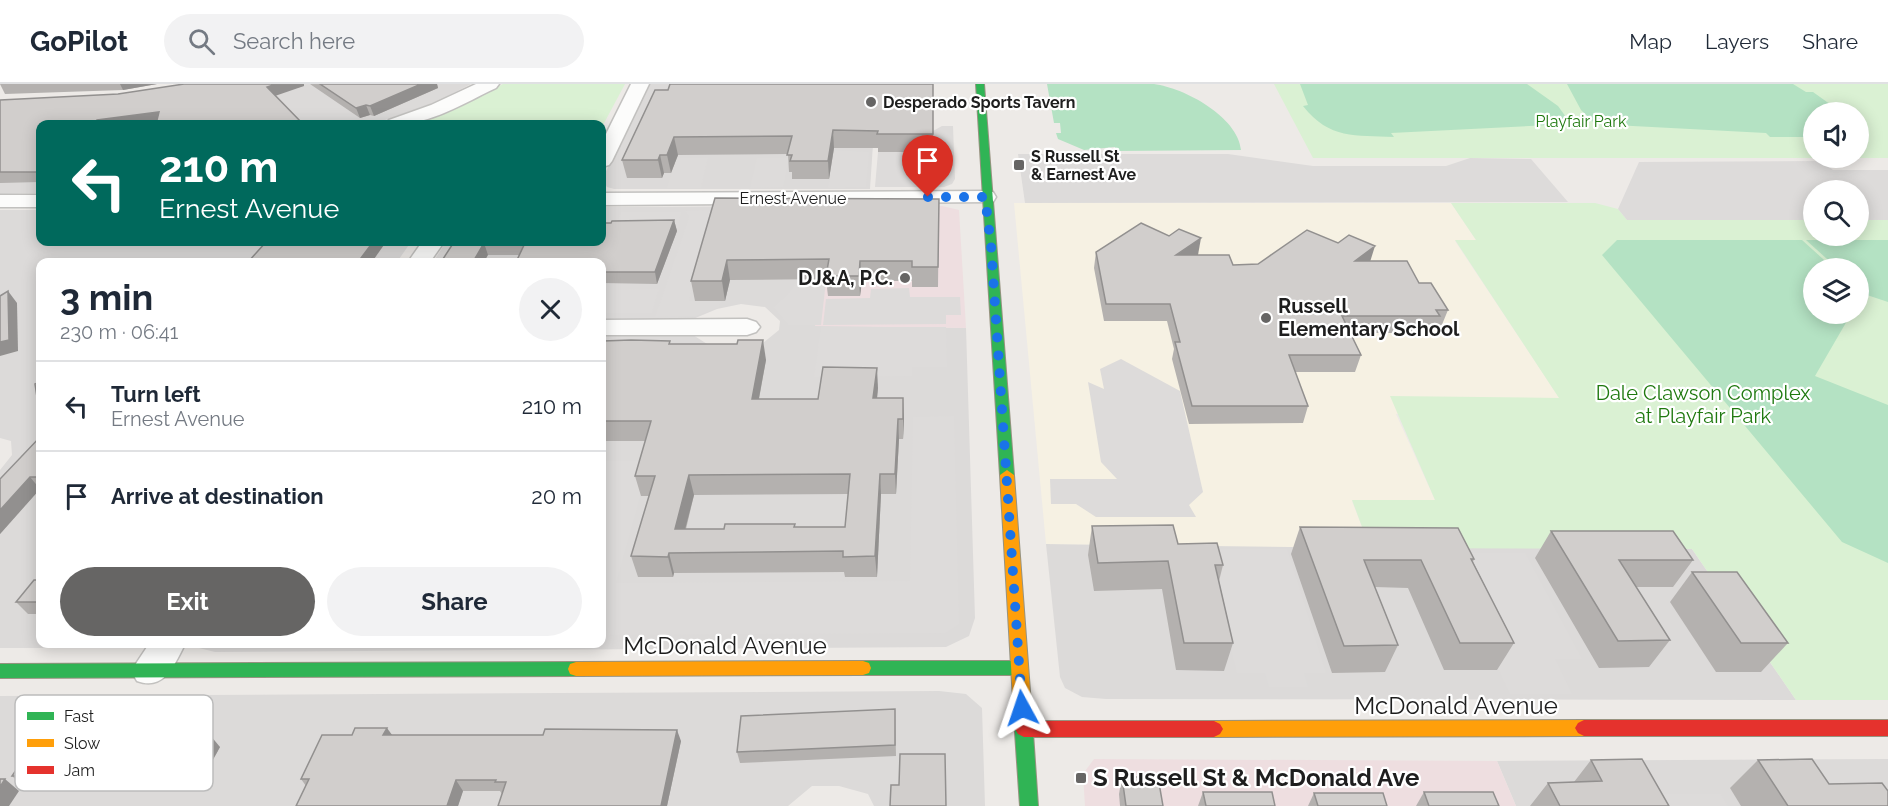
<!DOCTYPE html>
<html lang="en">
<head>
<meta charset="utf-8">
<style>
  :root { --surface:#fff; --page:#f2f2f3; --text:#1f2937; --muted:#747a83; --line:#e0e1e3; --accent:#666564 }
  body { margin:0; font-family:Raleway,sans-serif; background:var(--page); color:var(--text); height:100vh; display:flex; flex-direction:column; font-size:22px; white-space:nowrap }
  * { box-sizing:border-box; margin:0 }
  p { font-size:20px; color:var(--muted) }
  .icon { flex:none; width:33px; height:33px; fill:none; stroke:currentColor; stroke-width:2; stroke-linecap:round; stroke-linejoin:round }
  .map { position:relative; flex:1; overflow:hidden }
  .sheet { position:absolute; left:36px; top:174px; width:570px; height:390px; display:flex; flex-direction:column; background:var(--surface); border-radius:12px; box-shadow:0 3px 15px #0003 }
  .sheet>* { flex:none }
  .top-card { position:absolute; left:36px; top:36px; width:570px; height:126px; border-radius:12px; box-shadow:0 3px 15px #0003; background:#00695c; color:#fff; overflow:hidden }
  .buttons { position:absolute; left:1803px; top:18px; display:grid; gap:12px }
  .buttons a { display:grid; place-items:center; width:66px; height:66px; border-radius:50%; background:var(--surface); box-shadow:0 3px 15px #0003; font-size:30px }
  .pin { position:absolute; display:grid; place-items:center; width:51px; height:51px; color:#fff; margin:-62px -26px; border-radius:50% 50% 50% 0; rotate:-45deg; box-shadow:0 0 6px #0007 }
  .pin .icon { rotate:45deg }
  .me { position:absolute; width:66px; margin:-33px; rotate:355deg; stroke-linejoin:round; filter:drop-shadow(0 0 4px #0008) }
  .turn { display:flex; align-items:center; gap:21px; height:126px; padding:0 24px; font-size:27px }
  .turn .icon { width:78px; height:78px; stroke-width:2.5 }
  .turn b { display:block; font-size:42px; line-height:51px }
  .round { display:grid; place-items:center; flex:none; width:63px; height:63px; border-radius:32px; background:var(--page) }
  .overview { display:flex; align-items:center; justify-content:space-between; height:102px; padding:0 24px }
  h1 { font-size:36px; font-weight:700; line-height:45px }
  .primary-button { display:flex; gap:12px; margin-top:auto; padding:12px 24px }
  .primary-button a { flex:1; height:69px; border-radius:36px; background:var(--accent); color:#fff; font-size:24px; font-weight:700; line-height:69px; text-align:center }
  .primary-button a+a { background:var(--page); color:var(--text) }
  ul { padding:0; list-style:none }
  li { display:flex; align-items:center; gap:18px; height:90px; padding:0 24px; border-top:2px solid var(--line) }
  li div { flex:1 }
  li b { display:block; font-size:22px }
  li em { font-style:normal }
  header { display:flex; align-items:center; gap:36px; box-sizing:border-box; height:84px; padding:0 30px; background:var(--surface); border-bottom:2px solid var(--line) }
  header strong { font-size:28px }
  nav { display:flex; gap:33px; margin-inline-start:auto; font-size:21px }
  .search { width:420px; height:54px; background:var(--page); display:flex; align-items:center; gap:15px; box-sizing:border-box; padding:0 21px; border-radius:33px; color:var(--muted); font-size:22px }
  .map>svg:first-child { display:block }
</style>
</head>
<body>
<header>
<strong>GoPilot</strong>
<div class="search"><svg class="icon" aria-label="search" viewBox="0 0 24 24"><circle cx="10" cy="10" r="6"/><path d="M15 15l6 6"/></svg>Search here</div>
<nav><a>Map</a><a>Layers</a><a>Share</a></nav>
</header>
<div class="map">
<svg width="1888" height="722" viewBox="0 0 1888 722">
  <rect width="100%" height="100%" fill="#edeae7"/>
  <g fill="#dcdad9">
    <polygon points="237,0 471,0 436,18 374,40 40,40 40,109 0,110 0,25"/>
    <polygon points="650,0 794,0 875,30 870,105 614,105 607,103 602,95"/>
    <polygon points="837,122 815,241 966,244 975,534 969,552 946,563 215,568 191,562 192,560 602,560 602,251 693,251 715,265 763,259 779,246 780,237 765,223 741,220 717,225 693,235 602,235 602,178 433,178 446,158 602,158 602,123"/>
    <polygon points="0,126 40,126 40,158 411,158 397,178 40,178 40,560 142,560 139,564 0,564 0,386 12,371 11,357 0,354"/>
    <polygon points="1046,460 1692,465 1796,616 1106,615 1082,613 1065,604 1060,593"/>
    <polygon points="939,607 966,610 982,624 985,722 874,722 868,710 839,702 812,702 788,722 0,722 0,612"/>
    <polygon points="1888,675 1888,722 1516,722 1497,677"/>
  </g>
  <g fill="#eedee0">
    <polygon points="837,122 942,122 959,126 966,244 815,242"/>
    <polygon points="1094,675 1497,677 1516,722 1085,722 1083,690"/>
  </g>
  <polygon fill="#f6f1e3" points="1014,119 1451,119 1476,156 1455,157 1560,315 1396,330 1435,416 1352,417 1370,464 1046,460"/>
  <g fill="#daf1d3" fill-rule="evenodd">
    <polygon points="503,0 625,0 602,43 602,40 415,40 443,30"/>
    <path d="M1274,0H1888V74H1313ZM1814,28H1858V74H1814Z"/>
    <path d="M1451,119H1595L1618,125L1627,136H1813L1814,152H1858L1859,136H1888V616H1796L1692,465L1370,464L1352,416H1435L1390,312L1559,314L1455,156H1476ZM1814,184H1858V230H1814Z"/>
  </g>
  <g fill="#b4e2c3">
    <path d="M1047,0C1082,0 1119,0 1154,0C1185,4 1238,33 1241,66L1115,67V63L1084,66L1058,55L1056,49H1061L1060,39H1054Z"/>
    <path d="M1300,0H1527L1558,22L1571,40L1391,49L1394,53C1355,51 1330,56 1303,22L1308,21Z"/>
    <polygon points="1567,0 1793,0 1806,8 1813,8 1841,28 1814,28 1813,53 1770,53 1766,49 1595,40 1581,26"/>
    <polygon points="1617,156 1802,156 1833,184 1814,184 1814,230 1851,230 1815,292 1888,321 1888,479 1842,458 1602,171"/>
    <polygon points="1806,156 1888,156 1888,218 1867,211 1859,203 1858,184 1837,184"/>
  </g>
  <g fill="#dddbda">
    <polygon points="942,42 953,42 955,95 952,100 944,103 875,103 878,68 933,68 933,47"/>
    <polygon points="834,66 869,68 866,103 828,104"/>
    <polygon points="1018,70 1228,70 1313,82 1446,82 1470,74 1531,75 1568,118 1025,119"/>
    <polygon points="677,74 708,74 701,104 667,104"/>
    <polygon points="757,74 789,74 783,103 750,104"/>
    <polygon points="1822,77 1833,86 1888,86 1888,136 1859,136 1858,106 1814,106 1813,136 1627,136 1618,125 1639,78"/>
    <polygon points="714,126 689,217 721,217 719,223 696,232 655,233 689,133 685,127"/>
    <polygon points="808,126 834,126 821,241 788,241 773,223 788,210 797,197"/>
    <polygon points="621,128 681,128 678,144 614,144"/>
    <polygon points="909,204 910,213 960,213 961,231 946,231 946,240 823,241 826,215 870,214 871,205"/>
    <polygon points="659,205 652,229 602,229 602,206"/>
    <polygon points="821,243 946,243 947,283 912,283 912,292 814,293"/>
    <polygon points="1121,275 1180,307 1203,408 1189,421 1196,433 1096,433 1076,420 1051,420 1050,395 1117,395 1101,378 1088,298 1104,305 1100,285"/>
    <polygon points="954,332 959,540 945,549 602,551 602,377 650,377 616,499 910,497 913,333"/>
    <polygon points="1207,465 1287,465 1326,589 1304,589 1308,603 1269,603 1265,589 1237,589"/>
    <polygon points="1444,469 1525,469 1582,575 1555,575 1572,610 1510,610"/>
    <polygon points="1630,710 1721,710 1728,722 1636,722"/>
  </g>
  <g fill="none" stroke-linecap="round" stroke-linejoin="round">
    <defs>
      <g id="street">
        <path d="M476,0H499L496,4C462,20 425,44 386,40L389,36L431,21Z"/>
        <polygon points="631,0 649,0 612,77 609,81 602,83 602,58"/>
        <polygon points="985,107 993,108 996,113 993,118 602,121 602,109"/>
        <rect x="0" y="111" width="40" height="12"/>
        <polygon points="422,158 444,158 430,178 408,178"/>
        <polygon points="747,235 756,238 760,243 756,248 747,251 602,251 602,236"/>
        <path d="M149,560H185C174,582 164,607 137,597L131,587Z"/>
      </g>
      <g id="fast">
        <polygon points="976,0 984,0 1014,391 1007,396 1000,391"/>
        <polygon points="863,577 1018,577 1024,579 1026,584 1024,589 1018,591 863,591 857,589 855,584 857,579"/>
        <polygon points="576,578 582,580 584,585 582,590 576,592 0,594 0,580"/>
        <polygon points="1023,626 1029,629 1032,634 1038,722 1020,722 1014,634 1017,629"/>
      </g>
      <g id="slow">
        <polygon points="1007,386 1014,391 1032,634 1029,639 1023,642 1017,639 1014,634 1000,391"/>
        <polygon points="863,577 869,579 871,584 869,589 863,591 576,592 570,590 568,585 570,580 576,578"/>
        <polygon points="1584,636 1590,639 1593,644 1590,649 1584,652 1214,653 1208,650 1205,645 1208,640 1214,637"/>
      </g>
      <g id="jam">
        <polygon points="1584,636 1888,636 1888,652 1584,652 1578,649 1575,644 1578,639"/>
        <polygon points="1024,637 1214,637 1220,640 1223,645 1220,650 1214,653 1024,653 1018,650 1015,645 1018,640"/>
      </g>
    </defs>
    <use href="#street" stroke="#c2c1bf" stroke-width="3"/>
    <use href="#fast" stroke="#979380" stroke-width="2"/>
    <use href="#slow" stroke="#979380" stroke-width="2"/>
    <use href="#jam" stroke="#979380" stroke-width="2"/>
    <use href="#street" fill="#fcfcfb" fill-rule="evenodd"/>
    <use href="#fast" fill="#30b455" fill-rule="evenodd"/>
    <use href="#slow" fill="#ff9f0a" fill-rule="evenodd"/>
    <use href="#jam" fill="#e5322d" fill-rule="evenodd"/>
  </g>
  <g fill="#b4b1af" fill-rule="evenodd">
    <polygon points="0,0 157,0 123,6 5,10"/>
    <polygon points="310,0 437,0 438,4 374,32 370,31 360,34"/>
    <polygon points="933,0 933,68 878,68 878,64 834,64 829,95 792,95 792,88 789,88 788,70 678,71 671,89 664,89 662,94 627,94 622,76 655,6"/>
    <polygon points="304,2 156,39 148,40 40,40 40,98 0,99 0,16"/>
    <polygon points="715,114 939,115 938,203 912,203 912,197 862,197 860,212 828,212 826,195 730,196 725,217 695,217 691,197"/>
    <polygon points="674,136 677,147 657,200 602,199 602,178 520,171 488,171 454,158"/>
    <polygon points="1096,168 1198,171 1197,171 1233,181 1370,177 1419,199 1448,226 1441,243 1435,243 1433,249 1350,249 1361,271 1355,288 1295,288 1308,322 1303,339 1189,340 1172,275 1174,265 1167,237 1104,237 1094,184"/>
    <path d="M602,260H671L766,276L759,315H818L878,304L877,314L904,334L903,355H899L896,410H881L877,493H845L844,488L674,489L673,493H638L631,472L649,412H641L635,392L645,357H602ZM848,410L845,443H795V440L724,445H686L694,411Z"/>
    <polygon points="40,353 40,405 0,450 0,395"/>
    <polygon points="1092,442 1178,460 1223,481 1219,497 1233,559 1224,587 1176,586 1162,505 1094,507 1088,471"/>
    <polygon points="1300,443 1474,475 1473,478 1514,559 1497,586 1444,586 1408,504 1375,503 1398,561 1385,588 1332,589 1291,470"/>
    <polygon points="1551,447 1693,476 1673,503 1636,503 1670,556 1649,583 1599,584 1535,474"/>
    <polygon points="1692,488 1788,559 1761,588 1716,588 1670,518"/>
    <polygon points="40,496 40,530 28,530 16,518"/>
    <polygon points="895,625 896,672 740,679 737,668"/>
    <polygon points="392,651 681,657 667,722 498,722 502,710 500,707 463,707 458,722 296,722 306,702 301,695"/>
    <polygon points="126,652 220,663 199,701 25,704 12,692"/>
    <polygon points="1591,676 1669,722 1530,722 1548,699 1574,698"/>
    <polygon points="1758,676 1829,700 1888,722 1741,722 1730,704"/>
    <polygon points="1122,693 1163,722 1120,722 1119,710"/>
    <polygon points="1203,708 1275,722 1198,722"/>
    <polygon points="1424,708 1499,722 1416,722"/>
    <polygon points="1314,709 1387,722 1308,722"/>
  </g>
  <g fill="#92908f">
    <polygon points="120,0 157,0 123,6"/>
    <polygon points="276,0 304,0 304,2 272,13 267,3"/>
    <polygon points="421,0 437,0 438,4 374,32 370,22"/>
    <polygon points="366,21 370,31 360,34 356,24"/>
    <polygon points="159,28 165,38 148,40 93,40 97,36"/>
    <polygon points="833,46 834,64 829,95 828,77"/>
    <polygon points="674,53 678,71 671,89 667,71"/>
    <polygon points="660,71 664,89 662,94 658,76"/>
    <polygon points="674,136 677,147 657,200 655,188"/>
    <polygon points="1201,154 1198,171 1173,188 1176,171"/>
    <polygon points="373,158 386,158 372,178 358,178"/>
    <polygon points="484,159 488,171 484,178 473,178"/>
    <polygon points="1375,162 1370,178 1355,177"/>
    <polygon points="727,176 730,196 725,217 722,197"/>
    <polygon points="860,177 862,197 860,212 859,192"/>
    <polygon points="8,207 17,219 18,267 0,272 0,258"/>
    <polygon points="763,256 766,276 755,335 752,315"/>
    <polygon points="877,284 878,304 875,334 873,314"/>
    <polygon points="903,314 904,334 903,355"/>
    <polygon points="898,335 899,355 896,410 895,390"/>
    <polygon points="880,390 881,410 877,493 875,472"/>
    <polygon points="689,391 694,411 680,465 675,445"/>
    <polygon points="30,393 40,405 0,450 0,426"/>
    <polygon points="669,469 674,489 673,493 668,473"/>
    <polygon points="387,644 395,655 383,651"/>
    <polygon points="677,646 681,657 667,722 661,722"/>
    <polygon points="210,651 220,663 199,701 188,690"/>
    <polygon points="5,695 19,707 9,722 0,722 0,703"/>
    <polygon points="456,696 463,707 458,722 447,722"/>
  </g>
  <g fill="#d1cecc" stroke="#92908f" stroke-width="1.5" fill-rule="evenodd">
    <polygon points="184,0 276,0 267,3 303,40 156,40 159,28 97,36 93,40 40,40 40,88 0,88 0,16 118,10"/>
    <polygon points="320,0 421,0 370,22 366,21 356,24"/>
    <polygon points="670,0 933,0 933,50 877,50 878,47 833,46 828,77 790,77 792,71 787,71 792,52 674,53 667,71 660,71 658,76 622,76 655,6 668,6"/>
    <polygon points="715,114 939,115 938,183 912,183 912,177 860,177 859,192 826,192 829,175 727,176 722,197 691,197"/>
    <polygon points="674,136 655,188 602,188 602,178 516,178 525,159 484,159 473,178 441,178 454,158 602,158 602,139 611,139 612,137"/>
    <polygon points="1141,139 1169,152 1179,145 1201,154 1176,171 1229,171 1233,181 1258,180 1307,146 1338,159 1349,151 1375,162 1355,177 1407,177 1419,199 1431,199 1448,226 1436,226 1440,232 1342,232 1361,271 1289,271 1308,322 1192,322 1175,258 1180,258 1170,220 1106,220 1096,168"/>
    <polygon points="266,158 373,158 358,178 248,178"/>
    <polygon points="8,207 9,256 0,258 0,212"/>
    <path d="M631,256L670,257L669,260H737L738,256H763L752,315H818L823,283L877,284L873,314H903V335H898L895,390H880L875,472L843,473V467L669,469L668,473L631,472L655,392H635L651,337H602V288L603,283H602V260L603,257ZM850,390L845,443H794L795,440H725L724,445H675L689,391Z"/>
    <polygon points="40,298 40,333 35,300"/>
    <polygon points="40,353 40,393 30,393 0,426 0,395"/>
    <polygon points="1173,441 1178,460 1217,459 1223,481 1215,481 1233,559 1184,559 1168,477 1098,479 1092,442"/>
    <polygon points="1300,443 1458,444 1474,475 1471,475 1514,559 1460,559 1421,476 1364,476 1398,561 1344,562"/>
    <polygon points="1551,447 1673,447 1693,476 1619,476 1670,556 1618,557"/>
    <polygon points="1692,488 1737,488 1788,559 1741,559"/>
    <polygon points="34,496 40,496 40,518 16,518"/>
    <polygon points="895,625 895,661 737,668 741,632"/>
    <polygon points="355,644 387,644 383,651 543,651 545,645 677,646 661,722 498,722 506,698 495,698 496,696 456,696 447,722 296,722 309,695 301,695 322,651 352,651"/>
    <polygon points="124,650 123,652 210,651 188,690 12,692 40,651"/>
    <polygon points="900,670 945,670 946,722 890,722 891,701 899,701"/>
    <polygon points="1642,675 1669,722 1560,722 1548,699 1602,697 1591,676"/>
    <polygon points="1812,675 1829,700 1882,699 1888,707 1888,722 1788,722 1758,676"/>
    <polygon points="1122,693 1158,693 1163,722 1126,722"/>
    <polygon points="0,695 5,695 0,703"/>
    <polygon points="1203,708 1272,708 1275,722 1206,722"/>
    <polygon points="1424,708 1493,708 1499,722 1429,722"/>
    <polygon points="1314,709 1383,709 1387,722 1318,722"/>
  </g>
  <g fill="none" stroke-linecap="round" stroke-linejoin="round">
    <polyline stroke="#1a73e8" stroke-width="10" stroke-dasharray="0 18" points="928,113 985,113 991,161 1022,624"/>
  </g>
  <g fill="#666564" stroke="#fff" stroke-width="2">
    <circle cx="871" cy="18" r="6"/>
    <rect x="1013" y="75" width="12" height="12" rx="3"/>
    <circle cx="905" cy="194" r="6"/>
    <circle cx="1266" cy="234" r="6"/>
    <rect x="1075" y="688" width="12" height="12" rx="3"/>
  </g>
  <g text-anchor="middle" stroke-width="4.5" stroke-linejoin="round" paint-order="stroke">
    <g font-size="16" font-weight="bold" fill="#1e1e1e" stroke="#fff" text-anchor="start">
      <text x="883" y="24">Desperado Sports Tavern</text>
      <text x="1031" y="78">S Russell St<tspan x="1031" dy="18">&amp; Earnest Ave</tspan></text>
    </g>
    <g font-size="16" fill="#1f790f" stroke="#fff">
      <text x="1581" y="43">Playfair Park</text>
    </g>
    <g font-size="16" fill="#1e1e1e" stroke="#fff">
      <text x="793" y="120">Ernest Avenue</text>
    </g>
    <g font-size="20" font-weight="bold" fill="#1e1e1e" stroke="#fff" text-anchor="end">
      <text x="893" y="201">DJ&amp;A, P.C.</text>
      <text x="1278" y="229" text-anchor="start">Russell<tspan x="1278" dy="23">Elementary School</tspan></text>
    </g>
    <g font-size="20" fill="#1f790f" stroke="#fff">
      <text x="1703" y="316">Dale Clawson Complex<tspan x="1703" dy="23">at Playfair Park</tspan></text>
    </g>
    <g font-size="24" fill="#1e1e1e" stroke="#fff">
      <text x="725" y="570">McDonald Avenue</text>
      <text x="1456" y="630">McDonald Avenue</text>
    </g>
    <g font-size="24" font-weight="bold" fill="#1e1e1e" stroke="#fff" text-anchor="start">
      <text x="1093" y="702">S Russell St &amp; McDonald Ave</text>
    </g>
  </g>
  <rect x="15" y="611" width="198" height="96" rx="9" fill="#fff" stroke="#bcbcbc" stroke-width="1.5"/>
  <rect x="27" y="628" width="27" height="8" fill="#30b455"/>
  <rect x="27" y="655" width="27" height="8" fill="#ff9f0a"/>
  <rect x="27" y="682" width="27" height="8" fill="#e5322d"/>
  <g font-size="16" fill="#1e1e1e">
    <text x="64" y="638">Fast</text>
    <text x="64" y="665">Slow</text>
    <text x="64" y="692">Jam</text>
  </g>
</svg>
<div class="buttons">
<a><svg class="icon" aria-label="sound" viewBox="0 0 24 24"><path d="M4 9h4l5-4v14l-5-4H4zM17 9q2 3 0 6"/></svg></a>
<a><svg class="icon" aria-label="search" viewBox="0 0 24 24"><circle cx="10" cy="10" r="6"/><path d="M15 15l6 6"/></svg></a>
<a><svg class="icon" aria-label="layers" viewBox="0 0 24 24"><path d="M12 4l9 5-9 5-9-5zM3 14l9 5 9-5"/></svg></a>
</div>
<div class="pin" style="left:928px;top:113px;background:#d93025"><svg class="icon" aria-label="arrive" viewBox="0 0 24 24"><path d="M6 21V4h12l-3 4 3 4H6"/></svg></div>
<svg class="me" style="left:1022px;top:624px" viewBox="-20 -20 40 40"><path d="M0-17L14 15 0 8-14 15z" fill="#1a73e8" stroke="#fff" stroke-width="4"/></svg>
<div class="top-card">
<div class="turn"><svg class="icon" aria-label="left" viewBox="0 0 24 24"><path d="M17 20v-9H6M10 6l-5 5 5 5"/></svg><div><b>210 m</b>Ernest Avenue</div></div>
</div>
<section class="sheet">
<div class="overview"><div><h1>3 min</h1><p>230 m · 06:41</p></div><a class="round"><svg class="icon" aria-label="close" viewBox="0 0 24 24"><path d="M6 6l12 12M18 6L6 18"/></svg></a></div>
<ul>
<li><svg class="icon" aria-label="left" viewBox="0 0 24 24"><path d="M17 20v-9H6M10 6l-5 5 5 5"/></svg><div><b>Turn left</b><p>Ernest Avenue</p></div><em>210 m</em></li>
<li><svg class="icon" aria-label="arrive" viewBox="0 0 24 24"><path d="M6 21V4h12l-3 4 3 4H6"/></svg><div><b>Arrive at destination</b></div><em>20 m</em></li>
</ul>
<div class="primary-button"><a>Exit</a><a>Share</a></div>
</section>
</div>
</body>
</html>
